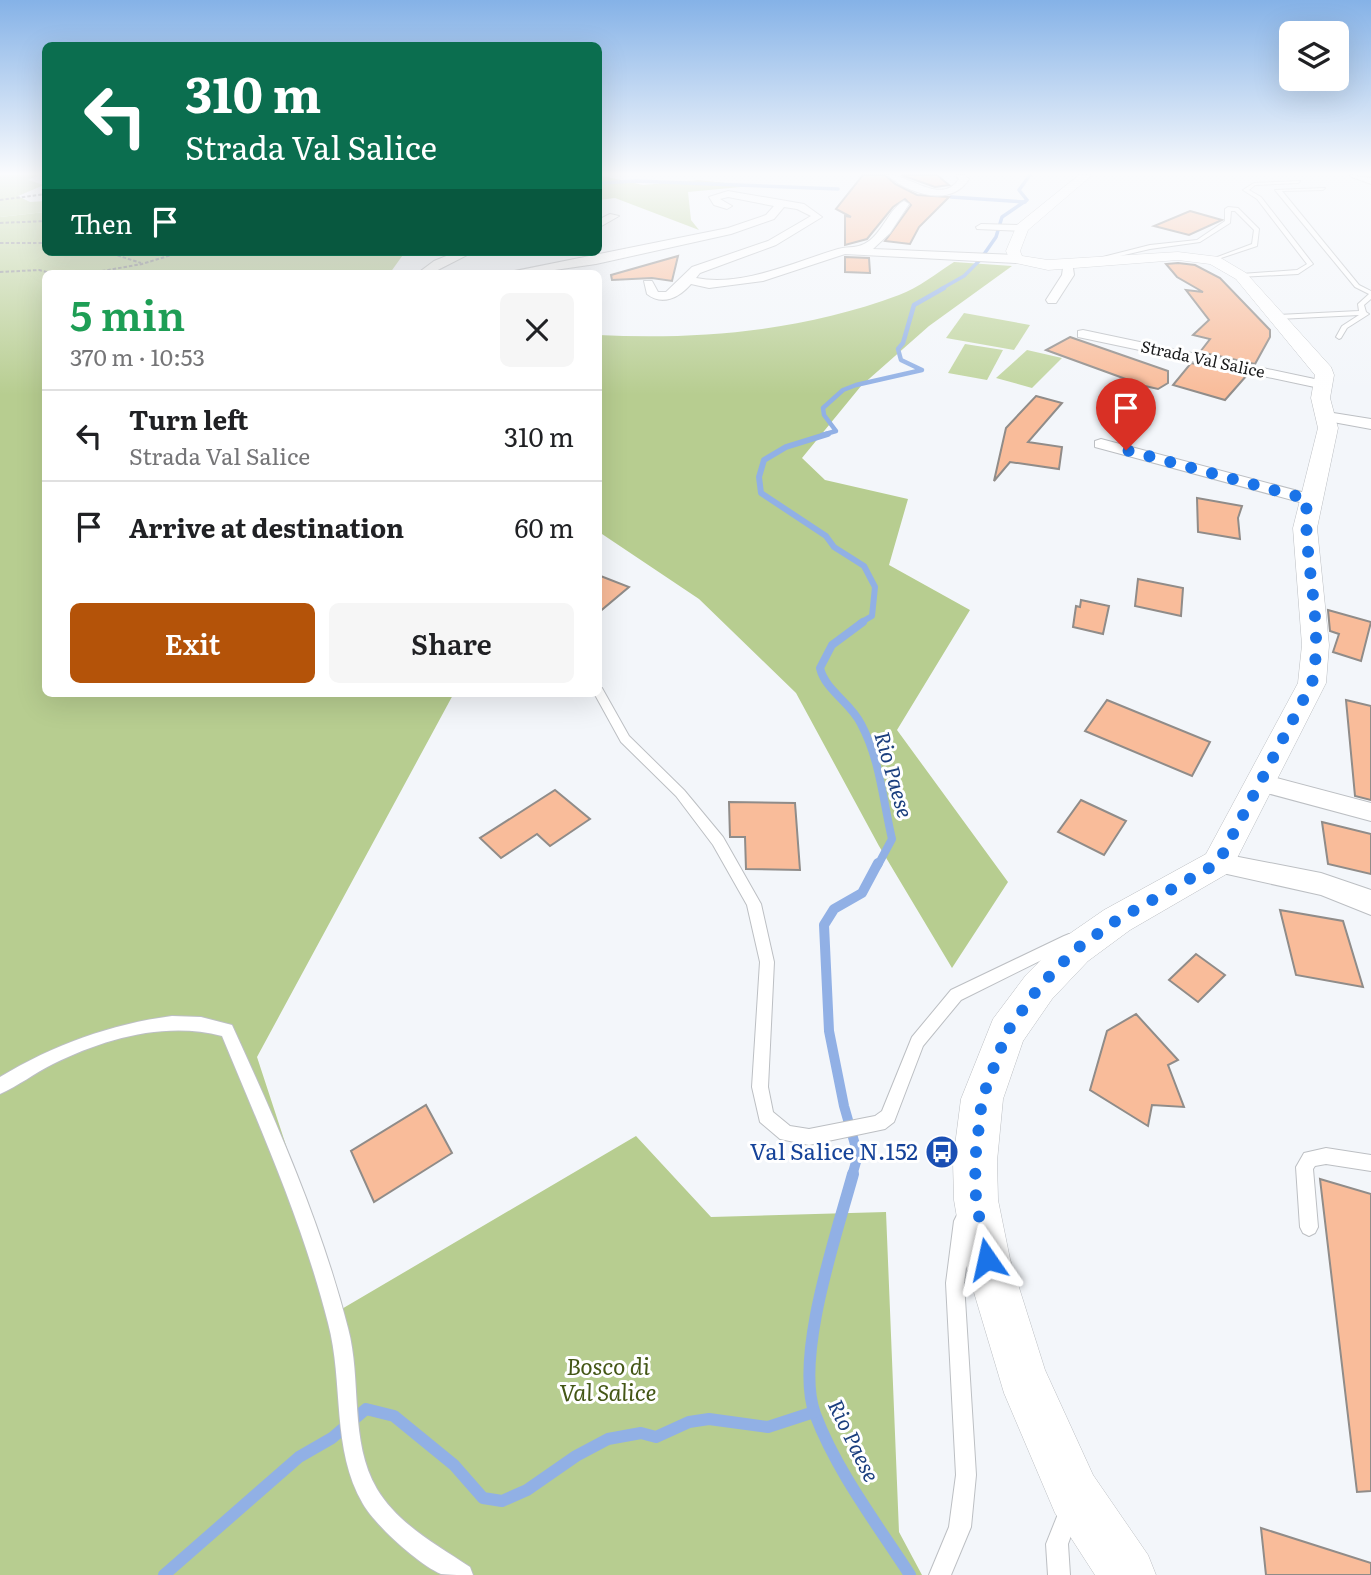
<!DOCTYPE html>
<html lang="en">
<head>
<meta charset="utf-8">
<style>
  :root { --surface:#fff; --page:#f6f6f6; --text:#202124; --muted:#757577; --line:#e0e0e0; --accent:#b45309 }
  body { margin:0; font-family:Literata,serif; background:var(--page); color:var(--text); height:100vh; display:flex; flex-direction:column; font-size:26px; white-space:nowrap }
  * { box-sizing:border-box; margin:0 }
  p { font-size:23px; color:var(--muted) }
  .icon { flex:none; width:38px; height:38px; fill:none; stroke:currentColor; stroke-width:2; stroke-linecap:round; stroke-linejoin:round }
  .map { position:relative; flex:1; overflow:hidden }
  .drawer { position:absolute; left:42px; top:270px; width:560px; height:427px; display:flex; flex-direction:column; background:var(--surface); border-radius:10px; box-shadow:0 7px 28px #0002 }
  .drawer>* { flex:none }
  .hud { position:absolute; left:42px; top:42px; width:560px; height:214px; border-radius:10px; box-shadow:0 7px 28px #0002; background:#0b6e4f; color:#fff; overflow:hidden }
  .tools { position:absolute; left:1279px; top:21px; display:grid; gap:14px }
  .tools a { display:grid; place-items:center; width:70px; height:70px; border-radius:10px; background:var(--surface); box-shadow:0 7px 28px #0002; font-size:35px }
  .pin { position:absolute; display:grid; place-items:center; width:60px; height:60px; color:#fff; margin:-72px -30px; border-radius:50% 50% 50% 0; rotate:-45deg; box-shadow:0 0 7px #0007 }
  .pin .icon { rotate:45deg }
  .me { position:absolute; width:77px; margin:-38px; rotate:349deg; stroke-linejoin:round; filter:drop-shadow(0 0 5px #0008) }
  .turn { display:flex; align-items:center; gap:24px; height:147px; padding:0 28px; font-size:32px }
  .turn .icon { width:91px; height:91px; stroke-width:2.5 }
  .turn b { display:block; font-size:49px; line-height:60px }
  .then { display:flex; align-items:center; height:66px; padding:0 28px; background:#0003; gap:14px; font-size:26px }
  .round { display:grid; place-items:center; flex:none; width:74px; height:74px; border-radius:10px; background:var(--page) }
  .summary { display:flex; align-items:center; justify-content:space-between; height:119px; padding:0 28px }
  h1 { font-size:42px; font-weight:600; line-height:52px; color:#1e9e55 }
  .cta { display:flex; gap:14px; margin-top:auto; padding:14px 28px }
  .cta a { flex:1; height:80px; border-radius:10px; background:var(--accent); color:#fff; font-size:28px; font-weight:600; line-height:80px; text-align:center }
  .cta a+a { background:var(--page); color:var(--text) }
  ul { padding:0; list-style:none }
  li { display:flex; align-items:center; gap:21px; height:91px; padding:0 28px; border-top:2px solid var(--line) }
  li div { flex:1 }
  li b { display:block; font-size:26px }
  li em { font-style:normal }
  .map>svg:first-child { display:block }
</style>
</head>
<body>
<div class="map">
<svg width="1371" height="1575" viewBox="0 0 1371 1575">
  <rect width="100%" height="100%" fill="#f3f6fa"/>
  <g fill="#c1d59f">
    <polygon points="0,175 39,175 28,180 44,185 18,196 30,202 45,201 45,212 0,217"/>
    <polygon points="964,313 1030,325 1014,350 946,338"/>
    <polygon points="965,344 1003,350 987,380 948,373"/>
    <polygon points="1027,350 1062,358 1032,388 996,378"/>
  </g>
  <g fill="#b7cd90">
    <polygon points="599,175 643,185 699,180 751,186 688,192 691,220 699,230 615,198 599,200"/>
    <polygon points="45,212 46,252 405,252 390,273 46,273 46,693 454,693 257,1057 340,1310 636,1136 711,1217 886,1212 899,1532 922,1575 0,1575 0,217"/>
    <path d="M954,262L1012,266L929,326L861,386L802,458L825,480L908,499L889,565L970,610L897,730L1008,882L952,968L879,846L796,693L699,599L599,532L598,335C700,340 803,331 899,295C918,288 937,273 954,262Z"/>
  </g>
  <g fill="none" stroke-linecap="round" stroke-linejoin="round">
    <g stroke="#91b0e5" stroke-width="3.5">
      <polyline points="598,183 636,181 838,189"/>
      <polyline points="951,197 1025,202"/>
      <polyline points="941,289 964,276 980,260 996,237 1002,217 1027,200 1019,190 1030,175"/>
    </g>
    <polyline stroke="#91b0e5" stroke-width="4.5" points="822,435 836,431 824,415 823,408 843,390 856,385 922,370 901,360 898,349 903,343 914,305 944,288"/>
    <polyline stroke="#91b0e5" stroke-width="6" points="828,434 786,447 764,460 759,477 761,493 826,536 834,547 864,566 875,587 872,616 860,623"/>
    <path stroke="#91b0e5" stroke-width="8" d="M863,622L832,645L820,668C825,690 851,703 861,724C880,759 883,801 892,839L878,865"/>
    <polyline stroke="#91b0e5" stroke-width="10" points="852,1176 858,1155 844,1106 829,1031 824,925 834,909 862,893 878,863"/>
    <g stroke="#91b0e5" stroke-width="12">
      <path d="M853,1174C837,1233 794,1357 815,1414C837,1472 877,1524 910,1575"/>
      <polyline points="164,1575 299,1457 332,1438 366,1409 394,1416 454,1465 483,1498 502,1501 527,1490 576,1456 608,1439 641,1433 656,1437 689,1422 709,1419 768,1427 814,1412"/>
    </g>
  </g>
  <g fill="#f9bc9a" stroke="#908c89" stroke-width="2">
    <polygon points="863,175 885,175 895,184 917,195 949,197 919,227 910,244 885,241 911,205 905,199 893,207 867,239 845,245 845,216 851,217 836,209"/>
    <polygon points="901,175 937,175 949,185 935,187"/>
    <polygon points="1190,211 1222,220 1189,235 1154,226"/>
    <polygon points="678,256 672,281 652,278 612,280 611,275"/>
    <polygon points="845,257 869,258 870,273 845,272"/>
    <polygon points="1178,263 1195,265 1220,278 1270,330 1270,337 1255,364 1200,352 1210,339 1193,335 1209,320 1186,290 1203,292 1177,277 1166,264"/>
    <polygon points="1070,337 1168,371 1168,383 1158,389 1145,386 1046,350"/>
    <polygon points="1191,363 1247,375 1225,400 1173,385"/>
    <polygon points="1036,396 1062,403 1028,442 1062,447 1059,469 1010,462 994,481 1006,428"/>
    <polygon points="1197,498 1242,506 1238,518 1240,539 1198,532"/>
    <polygon points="598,575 629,587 598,613"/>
    <polygon points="1138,579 1183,588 1181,616 1135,606"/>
    <polygon points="1081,600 1109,606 1103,634 1073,627 1076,606 1080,607"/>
    <polygon points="1328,610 1371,622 1361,661 1333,652 1339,634 1330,631"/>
    <polygon points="1107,700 1210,742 1192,776 1085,731"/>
    <polygon points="1346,700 1371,706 1371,800 1355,796"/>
    <polygon points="555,790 590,819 550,846 537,834 501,858 480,838"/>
    <polygon points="1081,800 1126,821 1104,855 1058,832"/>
    <polygon points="729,802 795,803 800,870 746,869 745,837 730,837"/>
    <polygon points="1322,822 1371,834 1371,874 1328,864"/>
    <polygon points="1280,910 1343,921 1363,987 1296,975"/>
    <polygon points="1196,954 1225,975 1198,1002 1169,980"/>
    <polygon points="1136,1014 1178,1060 1168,1065 1184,1107 1152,1105 1148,1126 1090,1090 1107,1031"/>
    <polygon points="426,1105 452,1153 374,1202 351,1151"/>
    <polygon points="1320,1179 1371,1194 1371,1491 1357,1492"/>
    <polygon points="1261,1528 1371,1563 1371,1575 1266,1575"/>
  </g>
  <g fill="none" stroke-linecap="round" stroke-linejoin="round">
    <defs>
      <g id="service">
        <polygon points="1300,181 1298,183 1255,185 1249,190 1261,197 1313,264 1298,274 1239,277 1241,274 1297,270 1307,264 1257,199 1243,190 1254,183"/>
        <polygon points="1325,188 1323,190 1282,191 1359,285 1371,291 1371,299 1364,305 1366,312 1369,314 1347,328 1341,338 1339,339 1336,337 1342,326 1359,315 1278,319 1275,317 1278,315 1359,311 1358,304 1369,294 1355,287 1275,190"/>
        <polygon points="1228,207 1238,208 1259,229 1257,246 1212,261 1212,259 1252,244 1254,230 1235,211 1231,211 1230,223 1200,242 1150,249 1090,263 1087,261 1150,245 1197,240 1225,221 1225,209"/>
        <polygon points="598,687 602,688 629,736 684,790 723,837 761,904 774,962 768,1087 773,1112 790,1126 809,1129 875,1116 882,1111 912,1037 951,990 1064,936 1069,934 1074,936 1076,940 1074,944 961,1000 923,1046 894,1122 885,1129 809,1145 780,1139 760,1122 752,1087 760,962 747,905 713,845 676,796 621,742 594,693 598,693"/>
        <path d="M172,1016L201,1017L232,1025C277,1123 321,1223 348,1328C362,1380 349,1441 377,1489C398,1524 437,1545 470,1567L473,1575C464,1575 450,1575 441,1574C418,1564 376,1526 363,1504C331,1449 344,1383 328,1323C303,1224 261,1130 222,1036C165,1021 104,1039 53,1064C35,1073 18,1086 0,1094V1077C53,1045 111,1024 172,1016Z"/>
        <polygon points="1326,1148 1371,1155 1371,1171 1326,1164 1315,1166 1313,1169 1318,1227 1315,1233 1309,1236 1303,1233 1300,1227 1296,1167 1304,1153"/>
        <polygon points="963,1212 969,1215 972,1221 964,1283 976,1475 971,1527 951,1575 929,1575 949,1527 956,1475 946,1283 954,1221 957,1215"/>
        <polygon points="1069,1500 1076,1504 1080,1511 1068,1544 1070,1575 1048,1575 1046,1544 1062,1504"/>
      </g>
      <g id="minor">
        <path d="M887,175C910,174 941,206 959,179L955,175H965L969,179C951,208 909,194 887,175Z"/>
        <polygon points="1350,175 1371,178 1371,184 1352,177"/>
        <path d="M728,191L804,204L822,217L776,245L700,273L696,278C743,287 794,262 838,249C850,246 858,249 869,241C883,231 890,208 904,201L909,204L890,233L873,249L1016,255L1022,259L1016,263L845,254L763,281L709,288L691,284C679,298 662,306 647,294L644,281H652L658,292H666L692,267L768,241L811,216L797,209L784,207L774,219L731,234L596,264L534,273H505L728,228L766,215L774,206L728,197L720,199L732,206L727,209L714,205L709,197Z"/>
        <polygon points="610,214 619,216 598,228 598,220"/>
        <polygon points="981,224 1022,225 1027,228 1022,231 977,229 976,227"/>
        <polygon points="456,252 473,252 432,273 418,273 434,261"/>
        <polygon points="1064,261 1072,261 1074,275 1056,303 1048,303 1046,300 1062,275"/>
        <polygon points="1083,330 1324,381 1331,385 1324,389 1078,337 1078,331"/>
        <polygon points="1327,412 1371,419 1371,429 1322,420 1319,417"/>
        <polygon points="1101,439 1313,495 1316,499 1307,504 1095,447 1095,441"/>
        <polygon points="1261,774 1371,803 1371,821 1252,789 1249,783 1252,777"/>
        <polygon points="1218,853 1321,873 1368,889 1371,890 1371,915 1321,895 1209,870 1205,863 1209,856"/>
      </g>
      <polygon id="tertiary" points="1079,175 1092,175 1028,230 1020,251 1022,256 1048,260 1178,252 1219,257 1246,273 1331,367 1334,375 1330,398 1338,428 1317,528 1329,645 1326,683 1230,872 1130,930 1088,961 1052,999 1023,1041 1003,1099 997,1161 998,1200 1010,1259 1045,1370 1093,1475 1148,1555 1156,1575 1095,1575 1055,1513 1004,1393 964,1259 954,1200 953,1161 961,1099 993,1019 1026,975 1062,939 1104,910 1206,854 1298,683 1302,645 1293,528 1318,428 1311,398 1315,375 1236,279 1210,264 1178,260 1048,270 1011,262 1006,251 1017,225"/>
    </defs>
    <use href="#service" stroke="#bcbfc3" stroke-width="2"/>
    <use href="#minor" stroke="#bcbfc3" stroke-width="2"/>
    <use href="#tertiary" stroke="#bcbfc3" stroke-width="1"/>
    <g stroke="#848689" stroke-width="2" stroke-dasharray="3.5 2" stroke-linecap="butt">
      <polyline points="0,200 46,194"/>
      <polyline points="0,223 46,221"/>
      <polyline points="0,243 46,243"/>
      <polyline points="107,252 141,263"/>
      <polyline points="0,272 39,270 50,273"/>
      <polyline points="91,273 142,264 181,252"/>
    </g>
    <use href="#service" fill="#fff" fill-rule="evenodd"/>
    <use href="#minor" fill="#fff" fill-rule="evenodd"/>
    <use href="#tertiary" fill="#fff" fill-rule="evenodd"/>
  </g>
  <linearGradient id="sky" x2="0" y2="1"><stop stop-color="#85b2e7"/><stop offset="0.44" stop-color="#fafbfd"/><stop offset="1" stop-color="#fafbfd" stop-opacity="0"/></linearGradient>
  <rect width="1371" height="395" fill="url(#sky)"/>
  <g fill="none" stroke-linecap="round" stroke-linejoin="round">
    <path stroke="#1a73e8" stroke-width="12" stroke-dasharray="0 21.6" d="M987,1259L976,1200L975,1161L982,1099L1007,1032L1039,987L1075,950L1117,920L1218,863L1312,683C1325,623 1302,560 1307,499L1126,450"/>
  </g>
  <defs>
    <symbol id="bus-disc" viewBox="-11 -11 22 22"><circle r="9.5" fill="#1a4fb4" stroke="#fff"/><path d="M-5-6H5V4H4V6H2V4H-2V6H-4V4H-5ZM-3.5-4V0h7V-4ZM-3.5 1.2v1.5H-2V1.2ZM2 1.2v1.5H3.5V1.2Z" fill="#fff"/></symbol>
  </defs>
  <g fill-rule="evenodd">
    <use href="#bus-disc" x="923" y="1133" width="38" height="38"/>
  </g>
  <g text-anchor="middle" stroke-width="6" stroke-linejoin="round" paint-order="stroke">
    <g font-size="16" fill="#1a1b1c" stroke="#fff">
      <text transform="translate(1203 359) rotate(12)" y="6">Strada Val Salice</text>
    </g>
    <g font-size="21" font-style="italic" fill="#1b3f7e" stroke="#fff">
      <text transform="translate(893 775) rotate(74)" y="7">Rio Paese</text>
      <text transform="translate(853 1441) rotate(64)" y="7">Rio Paese</text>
    </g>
    <g font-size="23" fill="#164399" stroke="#fff" text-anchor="end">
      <text x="918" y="1160">Val Salice N.152</text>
    </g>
    <g font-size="23" font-style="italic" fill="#445716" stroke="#fff">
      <text x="608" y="1375">Bosco di<tspan x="608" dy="26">Val Salice</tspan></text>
    </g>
  </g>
</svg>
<div class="tools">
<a><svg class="icon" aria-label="layers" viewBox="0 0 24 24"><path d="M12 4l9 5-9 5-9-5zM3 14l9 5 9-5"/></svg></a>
</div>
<div class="pin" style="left:1126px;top:450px;background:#d93025"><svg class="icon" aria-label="arrive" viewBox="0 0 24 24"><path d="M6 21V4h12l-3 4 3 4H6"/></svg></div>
<svg class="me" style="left:987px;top:1259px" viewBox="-20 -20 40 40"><path d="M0-17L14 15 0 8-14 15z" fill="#1a73e8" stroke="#fff" stroke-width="4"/></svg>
<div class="hud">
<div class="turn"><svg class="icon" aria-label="left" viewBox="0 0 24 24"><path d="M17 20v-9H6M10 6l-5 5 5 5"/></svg><div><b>310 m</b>Strada Val Salice</div></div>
<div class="then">Then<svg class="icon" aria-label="arrive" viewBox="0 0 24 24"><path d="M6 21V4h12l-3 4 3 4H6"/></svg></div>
</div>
<section class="drawer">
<div class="summary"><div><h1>5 min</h1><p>370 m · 10:53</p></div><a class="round"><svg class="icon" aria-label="close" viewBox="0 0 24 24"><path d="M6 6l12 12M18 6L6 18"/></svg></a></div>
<ul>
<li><svg class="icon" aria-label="left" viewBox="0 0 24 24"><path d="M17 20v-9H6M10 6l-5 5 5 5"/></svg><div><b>Turn left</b><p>Strada Val Salice</p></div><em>310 m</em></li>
<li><svg class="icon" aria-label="arrive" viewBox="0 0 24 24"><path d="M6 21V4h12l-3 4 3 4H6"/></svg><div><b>Arrive at destination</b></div><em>60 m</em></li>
</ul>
<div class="cta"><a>Exit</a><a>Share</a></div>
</section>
</div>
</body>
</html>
